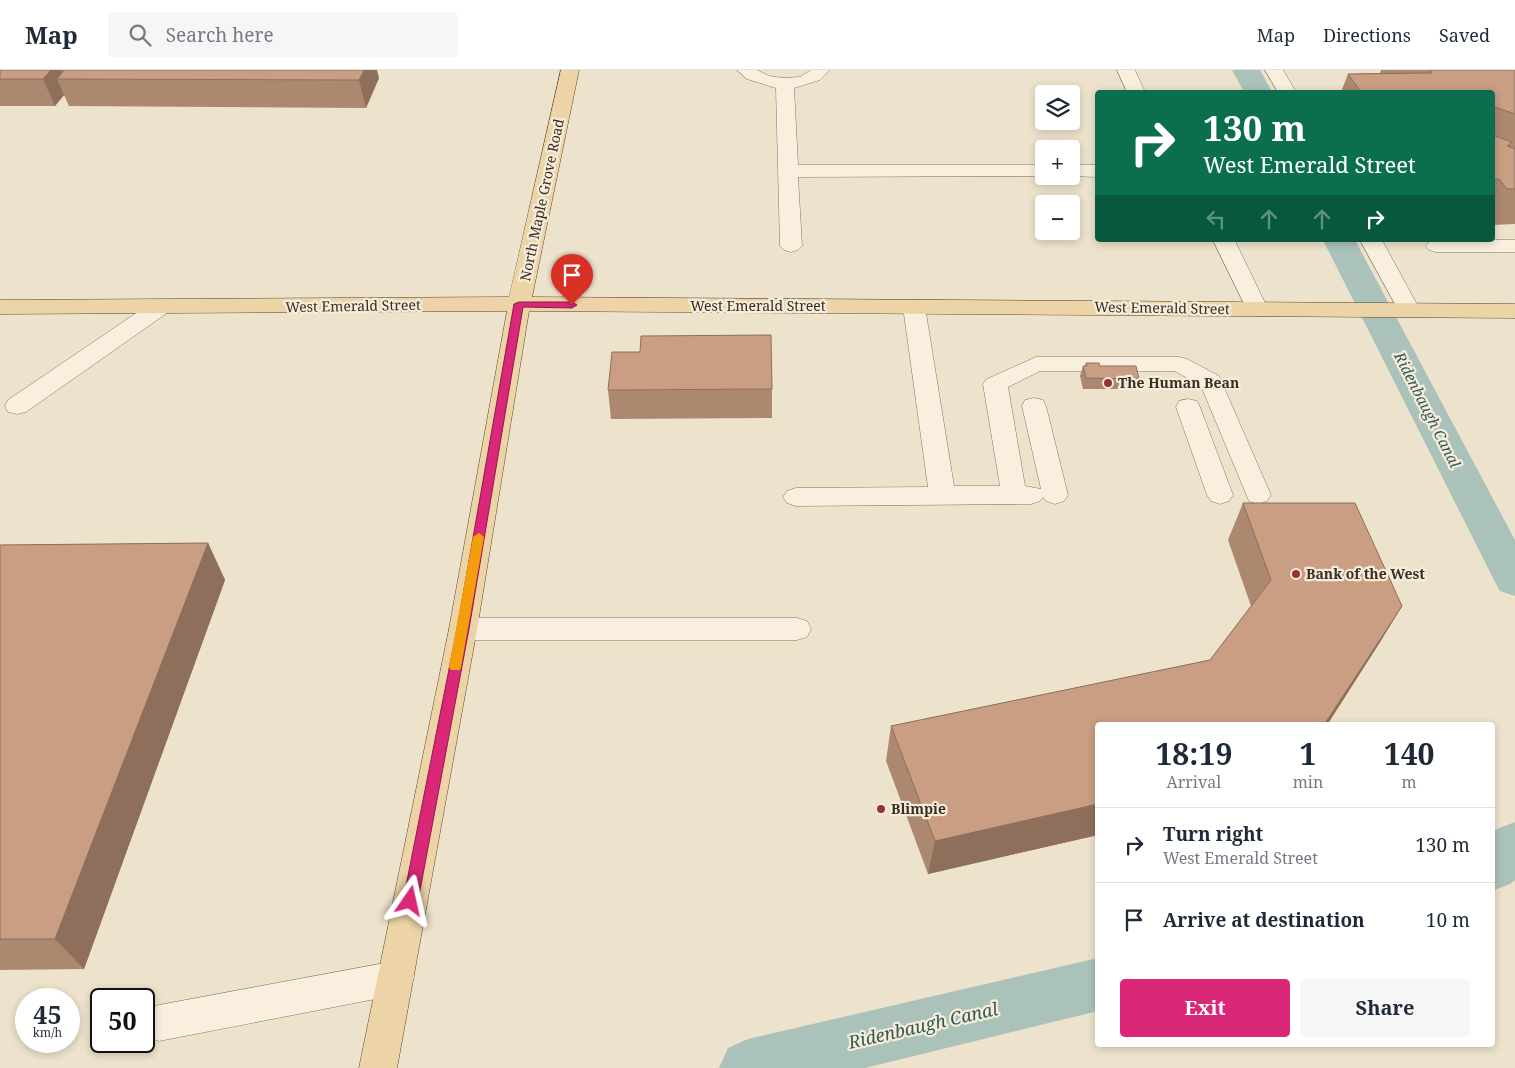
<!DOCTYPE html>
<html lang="en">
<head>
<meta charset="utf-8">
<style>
  :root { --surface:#fff; --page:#f6f6f7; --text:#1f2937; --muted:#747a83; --line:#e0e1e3; --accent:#db2777 }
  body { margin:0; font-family:"Noto Serif",serif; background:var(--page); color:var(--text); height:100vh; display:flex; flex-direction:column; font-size:19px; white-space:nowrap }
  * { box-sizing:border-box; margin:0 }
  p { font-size:16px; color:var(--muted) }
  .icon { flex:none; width:28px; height:28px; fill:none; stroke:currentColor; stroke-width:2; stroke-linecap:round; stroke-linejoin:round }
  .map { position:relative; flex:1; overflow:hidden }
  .details { position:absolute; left:1095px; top:652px; width:400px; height:325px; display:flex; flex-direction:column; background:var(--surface); border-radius:5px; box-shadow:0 2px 8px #0003 }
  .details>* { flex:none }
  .banner { position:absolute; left:1095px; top:20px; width:400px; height:152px; border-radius:5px; box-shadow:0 2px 8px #0003; background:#0b6e4f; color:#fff; overflow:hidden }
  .fabs { position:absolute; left:1035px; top:15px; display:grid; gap:10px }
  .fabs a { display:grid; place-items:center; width:45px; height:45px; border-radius:5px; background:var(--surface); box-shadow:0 2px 8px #0003; font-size:25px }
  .speed { position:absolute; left:15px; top:918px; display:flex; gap:10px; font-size:25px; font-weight:700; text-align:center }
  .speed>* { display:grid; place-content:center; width:65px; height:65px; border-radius:50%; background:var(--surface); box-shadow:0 2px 8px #0003; line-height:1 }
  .speed small { font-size:12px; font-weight:400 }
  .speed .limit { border:2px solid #111; border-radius:8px; background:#fff; color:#111 }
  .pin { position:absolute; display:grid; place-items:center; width:42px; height:42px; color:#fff; margin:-51px -21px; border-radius:50% 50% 50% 0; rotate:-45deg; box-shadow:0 0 5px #0007 }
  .pin .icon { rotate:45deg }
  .me { position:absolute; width:55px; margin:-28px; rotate:11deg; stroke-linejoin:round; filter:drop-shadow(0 0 4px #0008) }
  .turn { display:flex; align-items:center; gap:18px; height:105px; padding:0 25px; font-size:22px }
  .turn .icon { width:65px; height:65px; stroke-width:2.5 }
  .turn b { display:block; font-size:35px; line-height:42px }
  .lanes { display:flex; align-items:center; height:48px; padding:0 25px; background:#0003; justify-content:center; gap:25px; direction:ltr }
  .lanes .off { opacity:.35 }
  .eta { display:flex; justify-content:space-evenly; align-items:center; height:85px; text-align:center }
  .eta b { font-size:30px; font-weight:700; line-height:35px }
  .button { display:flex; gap:10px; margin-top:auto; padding:10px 25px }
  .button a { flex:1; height:58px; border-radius:5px; background:var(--accent); color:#fff; font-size:20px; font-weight:700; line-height:58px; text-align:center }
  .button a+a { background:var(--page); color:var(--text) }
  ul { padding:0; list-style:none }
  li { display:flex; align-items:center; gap:15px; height:75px; padding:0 25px; border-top:1px solid var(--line) }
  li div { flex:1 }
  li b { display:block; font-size:19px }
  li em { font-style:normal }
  header { display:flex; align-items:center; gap:30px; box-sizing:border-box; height:70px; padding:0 25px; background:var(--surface); border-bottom:1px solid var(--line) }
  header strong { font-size:24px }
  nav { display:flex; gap:28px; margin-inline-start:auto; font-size:18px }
  .search { width:350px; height:45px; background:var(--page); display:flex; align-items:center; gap:12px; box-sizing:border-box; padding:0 18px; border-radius:5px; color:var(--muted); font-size:19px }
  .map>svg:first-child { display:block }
</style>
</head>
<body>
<header>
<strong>Map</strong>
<div class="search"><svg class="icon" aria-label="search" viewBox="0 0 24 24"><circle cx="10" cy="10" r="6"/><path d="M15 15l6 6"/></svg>Search here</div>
<nav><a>Map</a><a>Directions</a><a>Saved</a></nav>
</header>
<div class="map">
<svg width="1515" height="998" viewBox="0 0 1515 998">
  <rect width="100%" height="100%" fill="#ede2cb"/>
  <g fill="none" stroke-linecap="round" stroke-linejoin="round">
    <g fill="#abc2ba" fill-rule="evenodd">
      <polygon points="1232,0 1260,0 1272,22 1244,22"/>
      <polygon points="1323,170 1355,170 1515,470 1515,526 1500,521 1494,510"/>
      <polygon points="1515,752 1515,810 1510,814 1492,821 1492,763 1497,759"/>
      <polygon points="1098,888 1098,941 865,998 719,998 728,978 748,969"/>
    </g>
    <defs>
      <g id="minor">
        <polygon points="737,0 757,0 769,6 783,8 800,7 811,0 830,0 820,10 794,18 798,95 1044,95 1044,106 1047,106 798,107 802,176 798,180 791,182 784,180 780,176 776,18 747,9"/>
        <polygon points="1117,0 1135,0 1145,22 1127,22"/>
        <polygon points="1265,0 1283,0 1296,22 1278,22"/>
        <polygon points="1071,95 1098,95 1098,107 1068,106 1071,106"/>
        <polygon points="1213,170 1235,170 1236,173 1268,239 1265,244 1257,246 1249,244"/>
        <polygon points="1360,170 1382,170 1420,240 1417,245 1409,247 1401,245"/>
        <polygon points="1435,170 1515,170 1515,182 1436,182 1429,180 1425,176 1429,172"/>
        <polygon points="914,230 922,232 925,237 954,416 1000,416 983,314 987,309 1036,287 1179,287 1187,289 1219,306 1271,425 1267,431 1258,434 1249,431 1201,316 1175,301 1040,301 1008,317 1025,416 1041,419 1022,336 1025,330 1034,328 1043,330 1046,336 1068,425 1064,431 1055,434 1046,431 1043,427 1040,431 1031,434 796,436 787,433 783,427 787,421 796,418 928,417 903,237 906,232"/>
        <polygon points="159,231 167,233 170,238 167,243 26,342 17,344 8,342 5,336 8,330 151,233"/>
        <polygon points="1188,329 1197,331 1200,337 1233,425 1229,431 1220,434 1211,431 1207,425 1176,337 1179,331"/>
        <polygon points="463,548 797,548 807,551 811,559 807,567 797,570 463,570 453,567 449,559 453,551"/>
        <path d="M396,891L409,896L414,908L409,920L396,925L159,971L146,966C143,958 143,948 146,940L159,935Z"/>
      </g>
      <polygon id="major" points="561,0 579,0 532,227 1515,234 1515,248 529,241 477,559 397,998 359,998 449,559 507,241 0,244 0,230 509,227"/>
    </defs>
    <use href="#minor" stroke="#897460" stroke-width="1"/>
    <use href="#major" stroke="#574333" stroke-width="1"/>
    <use href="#minor" fill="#f8efde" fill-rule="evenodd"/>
    <use href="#major" fill="#edd4a6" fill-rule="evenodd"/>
  </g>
  <g fill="#ad8871">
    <polygon points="0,0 379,8 366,38 69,36 64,25 55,36 0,36"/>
    <polygon points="1381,0 1515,0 1515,154 1492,155 1492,22 1341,22 1348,4 1380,3"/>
    <polygon points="1086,293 1100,296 1139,309 1136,319 1083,319 1080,306 1083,296 1085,296"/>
    <polygon points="772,319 772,348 611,349 608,320"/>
    <polygon points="1243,433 1402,536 1380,572 1327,655 1098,655 1098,765 928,804 886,691 891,656 1210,590 1251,536 1228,470"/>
    <polygon points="208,473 225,510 84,899 0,900 0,475"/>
  </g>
  <g fill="#8d6f5c">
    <polygon points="51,0 75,0 57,9 64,25 55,36 43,9"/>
    <polygon points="364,0 377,0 379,8 366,38 359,10"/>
    <polygon points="208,473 225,510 84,899 55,869"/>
    <polygon points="1402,536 1380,572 1327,655 1324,655"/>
    <polygon points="1098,734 1098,765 928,804 935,771"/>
  </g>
  <g fill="#c99e83" stroke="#8d6f5c">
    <polygon points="0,0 51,0 43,9 0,9"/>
    <polygon points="64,0 364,0 359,10 57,9"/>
    <polygon points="1430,0 1515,0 1515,44 1492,36 1492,22 1361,22 1348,4 1432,3"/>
    <polygon points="1492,65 1512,72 1507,76 1515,79 1515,119 1507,119 1499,109 1492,109"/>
    <polygon points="771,265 772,319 608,320 612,282 640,282 641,266"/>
    <polygon points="1086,293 1099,293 1100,296 1136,296 1139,309 1086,308 1083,296 1087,296"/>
    <polygon points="1243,433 1355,433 1402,536 1324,655 1098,655 1098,734 935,771 891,656 1210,590 1271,510"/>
    <polygon points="208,473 55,869 0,869 0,475"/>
  </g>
  <polygon fill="#db2777" stroke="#8e194d" points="519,232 572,232 577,235 572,238 523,237 469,559 418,831 415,835 410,837 406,835 403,831 457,559 514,234"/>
  <polygon fill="#f59e0b" points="479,463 484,467 461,597 460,600 451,600 449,597 473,467"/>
  <g fill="#953336" stroke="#f5ecda" stroke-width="2">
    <circle cx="1108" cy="313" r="5"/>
    <circle cx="1296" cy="504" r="5"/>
    <circle cx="881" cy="739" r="5"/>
  </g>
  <g text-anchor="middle" stroke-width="4.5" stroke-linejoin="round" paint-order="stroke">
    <g font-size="14" fill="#3b2d22" stroke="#f5ecda">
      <text transform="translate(542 130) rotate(-78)" y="5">North Maple Grove Road</text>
      <text transform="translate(353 236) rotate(-1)" y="5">West Emerald Street</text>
      <text x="758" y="241">West Emerald Street</text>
      <text transform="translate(1162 238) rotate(1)" y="5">West Emerald Street</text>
    </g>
    <g font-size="14" font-weight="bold" fill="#3b2d22" stroke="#f5ecda" text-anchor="start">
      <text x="1118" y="318">The Human Bean</text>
      <text x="1306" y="509">Bank of the West</text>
      <text x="891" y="744">Blimpie</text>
    </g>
    <g font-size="15" font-style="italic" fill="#325956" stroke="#f5ecda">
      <text transform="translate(1427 340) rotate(63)" y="5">Ridenbaugh Canal</text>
    </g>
    <g font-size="18" font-style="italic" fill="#325956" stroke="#f5ecda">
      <text transform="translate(923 956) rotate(-13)" y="6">Ridenbaugh Canal</text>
    </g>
  </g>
</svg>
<div class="fabs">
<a><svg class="icon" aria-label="layers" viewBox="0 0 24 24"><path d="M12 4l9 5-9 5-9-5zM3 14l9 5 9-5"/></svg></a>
<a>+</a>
<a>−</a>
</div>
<div class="speed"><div>45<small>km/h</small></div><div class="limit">50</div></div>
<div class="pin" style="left:572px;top:235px;background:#d93025"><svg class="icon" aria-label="arrive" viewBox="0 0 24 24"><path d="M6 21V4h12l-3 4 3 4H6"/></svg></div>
<svg class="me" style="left:410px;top:831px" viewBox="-20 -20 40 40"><path d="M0-17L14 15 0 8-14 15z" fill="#db2777" stroke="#fff" stroke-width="4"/></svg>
<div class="banner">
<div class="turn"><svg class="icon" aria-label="right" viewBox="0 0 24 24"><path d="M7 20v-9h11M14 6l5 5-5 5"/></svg><div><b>130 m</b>West Emerald Street</div></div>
<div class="lanes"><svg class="icon off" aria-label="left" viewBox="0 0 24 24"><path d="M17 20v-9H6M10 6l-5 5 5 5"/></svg><svg class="icon off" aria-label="ahead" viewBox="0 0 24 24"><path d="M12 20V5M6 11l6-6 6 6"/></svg><svg class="icon off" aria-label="ahead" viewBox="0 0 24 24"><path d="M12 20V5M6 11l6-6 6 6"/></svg><svg class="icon" aria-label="right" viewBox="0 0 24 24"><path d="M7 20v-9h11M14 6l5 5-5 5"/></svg></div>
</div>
<section class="details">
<div class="eta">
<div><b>18:19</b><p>Arrival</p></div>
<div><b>1</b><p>min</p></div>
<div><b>140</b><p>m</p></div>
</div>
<ul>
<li><svg class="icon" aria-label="right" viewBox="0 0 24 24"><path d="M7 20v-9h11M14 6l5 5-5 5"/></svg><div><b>Turn right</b><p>West Emerald Street</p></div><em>130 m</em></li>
<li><svg class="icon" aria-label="arrive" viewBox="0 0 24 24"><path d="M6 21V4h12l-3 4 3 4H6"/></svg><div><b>Arrive at destination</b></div><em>10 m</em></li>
</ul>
<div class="button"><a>Exit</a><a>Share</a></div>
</section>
</div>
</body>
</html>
